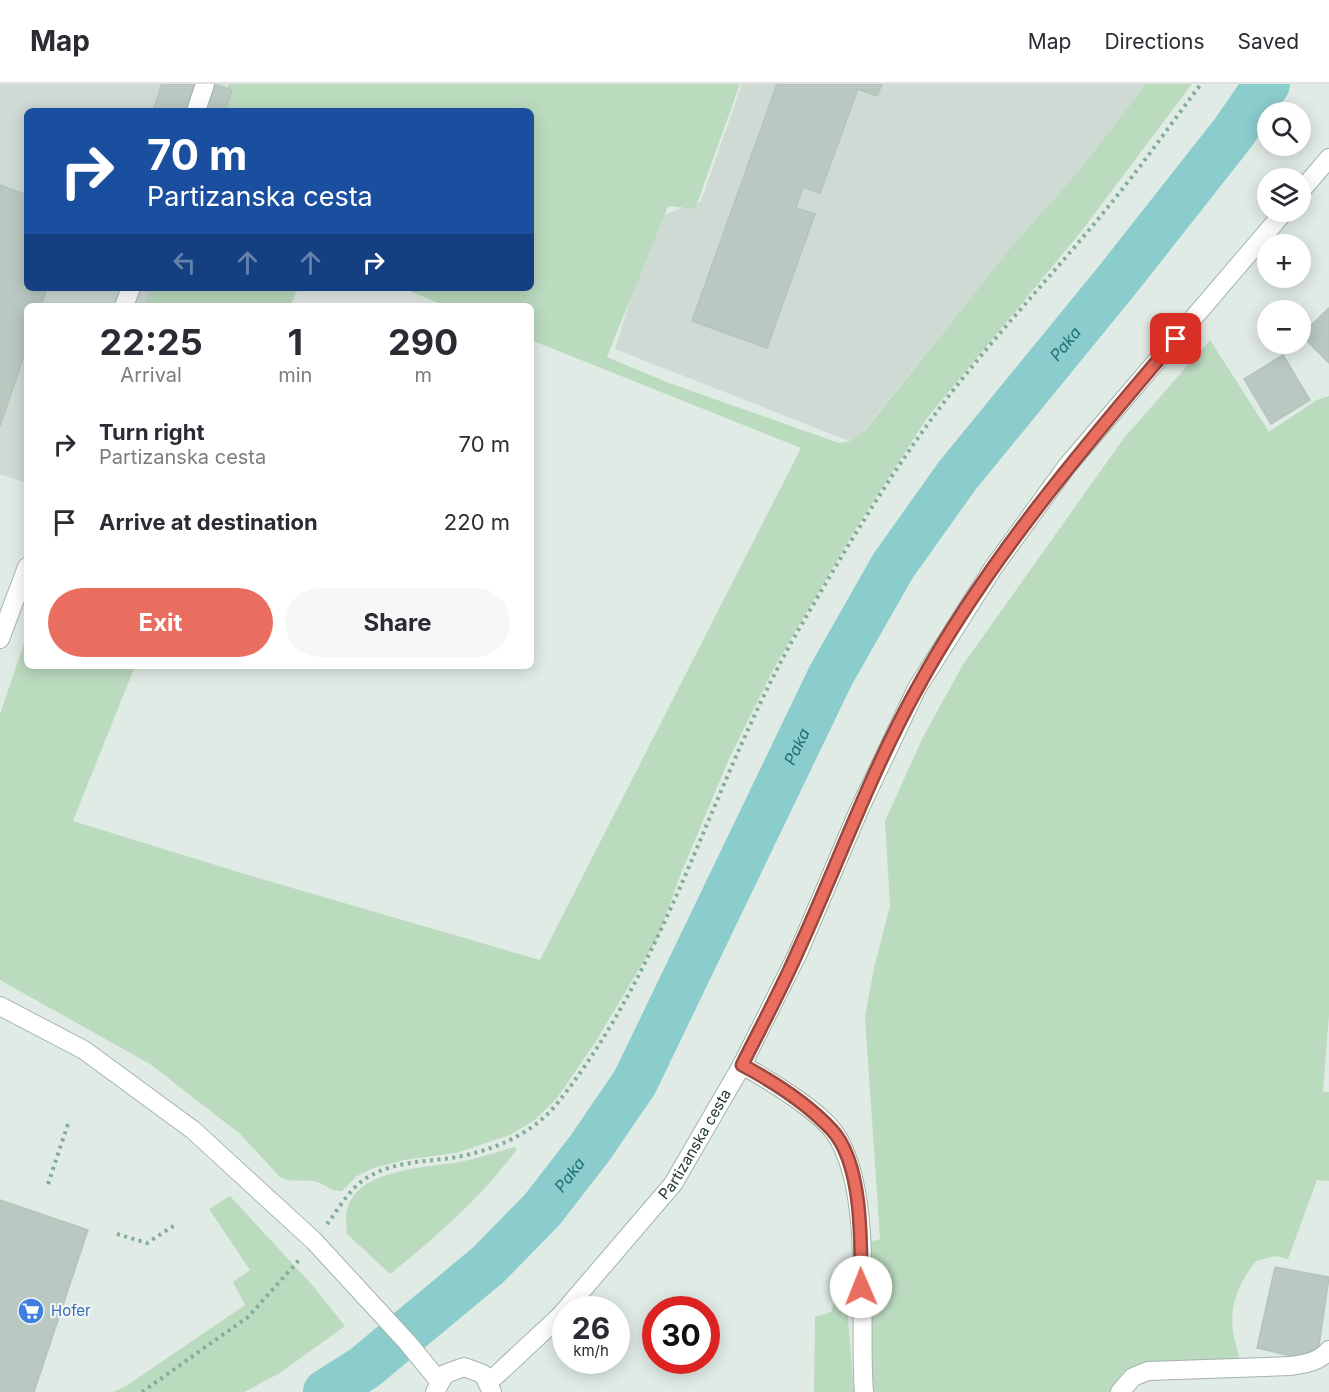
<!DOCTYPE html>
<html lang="en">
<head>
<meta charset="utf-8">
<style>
  :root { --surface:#fff; --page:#f7f7f7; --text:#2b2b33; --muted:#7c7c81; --line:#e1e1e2; --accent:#ea6e5f }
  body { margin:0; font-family:Inter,sans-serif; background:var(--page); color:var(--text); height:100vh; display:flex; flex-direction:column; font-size:22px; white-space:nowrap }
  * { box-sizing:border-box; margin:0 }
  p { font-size:20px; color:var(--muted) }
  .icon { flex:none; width:33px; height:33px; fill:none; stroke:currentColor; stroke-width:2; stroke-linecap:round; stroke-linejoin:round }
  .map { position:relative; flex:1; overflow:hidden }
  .drawer { position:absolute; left:24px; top:219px; width:510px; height:366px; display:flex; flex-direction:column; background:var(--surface); border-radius:9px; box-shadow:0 3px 15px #0003 }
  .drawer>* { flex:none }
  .banner { position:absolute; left:24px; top:24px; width:510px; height:183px; border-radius:9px; box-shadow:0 3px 15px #0003; background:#1a4fa0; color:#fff; overflow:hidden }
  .controls { position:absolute; left:1257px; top:18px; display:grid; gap:12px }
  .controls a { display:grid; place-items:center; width:54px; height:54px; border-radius:50%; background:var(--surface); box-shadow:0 3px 15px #0003; font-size:30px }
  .speed { position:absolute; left:552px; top:1212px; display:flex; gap:12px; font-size:30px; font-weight:700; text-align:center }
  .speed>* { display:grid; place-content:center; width:78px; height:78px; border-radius:50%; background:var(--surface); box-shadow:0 3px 15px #0003; line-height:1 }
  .speed small { font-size:15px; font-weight:400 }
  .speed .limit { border:9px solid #d22; background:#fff; color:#111 }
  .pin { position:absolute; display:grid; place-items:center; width:51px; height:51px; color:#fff; margin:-26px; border-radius:12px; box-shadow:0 3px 9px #0006 }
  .me { position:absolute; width:66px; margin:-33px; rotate:359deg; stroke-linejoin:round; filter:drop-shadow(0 0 4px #0008) }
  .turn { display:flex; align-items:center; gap:21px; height:126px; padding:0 24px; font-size:27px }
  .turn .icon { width:78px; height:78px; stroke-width:2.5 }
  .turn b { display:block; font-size:42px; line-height:51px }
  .lanes { display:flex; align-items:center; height:57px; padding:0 24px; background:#0003; justify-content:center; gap:30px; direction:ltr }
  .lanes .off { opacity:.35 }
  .eta { display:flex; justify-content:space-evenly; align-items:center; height:102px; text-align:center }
  .eta b { font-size:36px; font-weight:700; line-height:42px }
  .action { display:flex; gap:12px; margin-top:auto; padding:12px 24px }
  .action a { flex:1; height:69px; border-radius:36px; background:var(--accent); color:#fff; font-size:24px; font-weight:700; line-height:69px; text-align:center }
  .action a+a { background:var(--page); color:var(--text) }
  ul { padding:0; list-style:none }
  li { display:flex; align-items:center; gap:18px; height:78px; padding:0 24px }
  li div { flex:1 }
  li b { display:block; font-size:22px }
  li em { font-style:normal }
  header { display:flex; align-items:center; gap:36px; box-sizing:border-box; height:84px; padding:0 30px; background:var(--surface); border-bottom:2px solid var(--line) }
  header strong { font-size:28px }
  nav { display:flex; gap:33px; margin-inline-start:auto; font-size:21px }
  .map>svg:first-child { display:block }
</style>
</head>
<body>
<header>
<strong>Map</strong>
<nav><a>Map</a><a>Directions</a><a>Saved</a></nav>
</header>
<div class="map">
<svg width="1329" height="1308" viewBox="0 0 1329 1308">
  <rect width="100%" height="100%" fill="#e1ebe5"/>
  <g fill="#cfdad4">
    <polygon points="0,0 226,0 216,27 27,27 27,204 154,204 148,222 27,222 27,399 0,390"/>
    <polygon points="742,0 1146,0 1078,88 1012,162 854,359 615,265 656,134 701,117"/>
  </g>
  <g fill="#bbdbbf">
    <path d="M228,0H740L695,125L668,122L607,273L669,299L839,359L851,357L866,345L1012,162L1078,88L1146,0H1192L1080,149L927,334L855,446L774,584L729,675L682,787L658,853L597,956L557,1014L535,1036L510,1051L456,1069L404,1076L374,1084L357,1092L342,1107C331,1108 325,1100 314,1097C302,1095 292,1099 280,1093L240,1050L150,980L0,896V630L27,551V582H135L73,737L238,788L540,876L801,364L531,256V222H446L402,204H531V27H220Z"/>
    <polygon points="151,204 298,204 290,222 144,222"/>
    <path d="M1210,256L1269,348L1317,316L1329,312V931L1323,1008H1329V1097L1317,1096L1288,1175L1275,1172L1256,1177C1232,1209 1226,1233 1239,1271L1234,1282L1139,1281L1117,1296L1114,1308H870L857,1161L880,1155L865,933L874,884L890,822L885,737L923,653L962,582L1124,354Z"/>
    <path d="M514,1063L517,1065C482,1113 436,1153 390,1190L347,1150C346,1137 344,1126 352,1114C371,1085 429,1083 460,1078C478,1074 497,1068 514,1063Z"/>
    <polygon points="230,1112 314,1203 345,1242 280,1289 244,1308 113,1308 126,1302 245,1221 233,1198 250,1186 209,1125"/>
    <polygon points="836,1210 846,1210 854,1308 814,1308 815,1233 831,1228"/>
  </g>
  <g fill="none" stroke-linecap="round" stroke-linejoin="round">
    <path stroke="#8bcccd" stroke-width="46" id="s1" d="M326,1308L364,1284L488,1181L542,1126L590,1064L635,998L831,591L893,482L957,392L1118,195L1233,49L1267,0"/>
  </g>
  <g fill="#b9c8c0" stroke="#b4c4bb" stroke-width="1.5">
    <polygon points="162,0 213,0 232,6 225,27 153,27"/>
    <polygon points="777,0 882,0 877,12 858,5 820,109 803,103 796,124 815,130 767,264 692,237"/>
    <polygon points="0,101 27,111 27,204 47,204 41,222 27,222 27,263 0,342"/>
    <polygon points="1329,224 1329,279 1301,251"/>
    <polygon points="1283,271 1310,316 1271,340 1244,295"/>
    <polygon points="0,1116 88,1146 34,1308 0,1308"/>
    <polygon points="1275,1183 1329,1193 1318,1268 1304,1275 1257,1264"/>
  </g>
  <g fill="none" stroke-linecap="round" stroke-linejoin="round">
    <defs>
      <g id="minor">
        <polyline points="196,27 205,0"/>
        <polyline points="124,222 131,204"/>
        <polyline points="0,555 27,483"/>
        <polyline points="0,922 84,966 193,1046 314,1157 407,1258 439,1297"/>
        <path d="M742,981C767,995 817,1025 834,1048C875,1105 858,1237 864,1308"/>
        <path d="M1120,1308L1133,1293L1148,1287L1290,1282C1305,1280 1319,1278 1329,1266"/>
      </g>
      <g id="secondary">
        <polyline points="1300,108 1329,74"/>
        <path id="s2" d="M489,1298L560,1232L673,1100L742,981L798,869L859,726L917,604L993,484L1067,382L1284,128"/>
        <polyline points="435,1308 445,1290 464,1283 483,1290 492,1308"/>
      </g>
    </defs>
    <use href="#minor" stroke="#a4b2ab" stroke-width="20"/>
    <use href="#secondary" stroke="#a0b6ab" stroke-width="20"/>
    <g stroke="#83ac9a" stroke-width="4" stroke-dasharray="3 4.5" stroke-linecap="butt">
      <polyline points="48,1100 69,1037"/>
      <path d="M327,1140C339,1125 348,1106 365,1095C391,1078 421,1078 451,1074C489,1068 530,1052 555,1022C669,882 710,699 799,545C845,466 892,386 948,313C1001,244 1062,181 1116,113C1146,76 1173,37 1201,0"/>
      <polyline points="117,1150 147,1159 175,1141"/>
      <polyline points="142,1308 248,1233 300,1175"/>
    </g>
    <use href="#minor" stroke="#fff" stroke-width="18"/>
    <use href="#secondary" stroke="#fff" stroke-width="18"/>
  </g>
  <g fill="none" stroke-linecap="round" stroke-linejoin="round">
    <defs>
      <path id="route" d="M861,1203C861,1159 863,1080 832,1046C807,1019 774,998 742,981C761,943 781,906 798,867C838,780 871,687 918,603C988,476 1082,365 1176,255"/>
    </defs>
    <use href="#route" stroke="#98483e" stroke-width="15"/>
    <use href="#route" stroke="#ea6e5f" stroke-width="10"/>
  </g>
  <defs>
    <symbol id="supermarket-disc" viewBox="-11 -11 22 22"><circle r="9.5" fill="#3f7fe0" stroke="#f1f7f3"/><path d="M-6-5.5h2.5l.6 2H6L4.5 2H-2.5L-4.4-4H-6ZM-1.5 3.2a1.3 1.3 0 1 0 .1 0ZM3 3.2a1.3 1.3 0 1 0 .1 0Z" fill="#fff"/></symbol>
  </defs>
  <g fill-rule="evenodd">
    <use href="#supermarket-disc" x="16" y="1212" width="30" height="30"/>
  </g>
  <g text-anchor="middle" stroke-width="4.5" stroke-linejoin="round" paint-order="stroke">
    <g font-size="15" fill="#223a30" stroke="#f1f7f3">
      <text dy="5" stroke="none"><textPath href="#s2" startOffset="316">Partizanska cesta</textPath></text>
    </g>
    <g font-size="15" fill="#366cbe" stroke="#f1f7f3" text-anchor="start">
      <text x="51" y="1232">Hofer</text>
    </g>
    <g font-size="16" font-style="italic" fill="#207072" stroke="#f1f7f3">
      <text dy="6" stroke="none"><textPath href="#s1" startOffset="1300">Paka</textPath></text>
      <text dy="6" stroke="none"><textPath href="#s1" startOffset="814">Paka</textPath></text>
      <text dy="6" stroke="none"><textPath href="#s1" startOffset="328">Paka</textPath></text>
    </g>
  </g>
</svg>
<div class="controls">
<a><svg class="icon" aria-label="search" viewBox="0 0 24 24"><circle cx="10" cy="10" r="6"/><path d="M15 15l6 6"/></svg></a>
<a><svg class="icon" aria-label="layers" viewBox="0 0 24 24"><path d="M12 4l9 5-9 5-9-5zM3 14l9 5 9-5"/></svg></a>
<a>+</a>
<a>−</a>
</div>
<div class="speed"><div>26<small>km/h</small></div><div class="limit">30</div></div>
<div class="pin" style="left:1176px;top:255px;background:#d93025"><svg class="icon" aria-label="arrive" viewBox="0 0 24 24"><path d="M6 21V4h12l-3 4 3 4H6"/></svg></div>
<svg class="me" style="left:861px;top:1203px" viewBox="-20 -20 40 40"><circle r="19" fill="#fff"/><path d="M0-13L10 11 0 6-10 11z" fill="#ea6e5f"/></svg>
<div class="banner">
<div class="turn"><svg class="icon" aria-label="right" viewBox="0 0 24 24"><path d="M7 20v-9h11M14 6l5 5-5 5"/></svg><div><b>70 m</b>Partizanska cesta</div></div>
<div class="lanes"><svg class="icon off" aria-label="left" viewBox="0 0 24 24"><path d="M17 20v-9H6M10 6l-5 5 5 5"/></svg><svg class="icon off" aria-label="ahead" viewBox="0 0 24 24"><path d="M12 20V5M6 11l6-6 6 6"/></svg><svg class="icon off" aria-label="ahead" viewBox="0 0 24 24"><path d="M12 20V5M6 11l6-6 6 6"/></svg><svg class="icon" aria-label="right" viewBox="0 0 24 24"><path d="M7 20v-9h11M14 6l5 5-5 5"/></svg></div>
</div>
<section class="drawer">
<div class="eta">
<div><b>22:25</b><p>Arrival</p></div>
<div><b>1</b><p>min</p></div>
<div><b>290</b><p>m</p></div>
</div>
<ul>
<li><svg class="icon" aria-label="right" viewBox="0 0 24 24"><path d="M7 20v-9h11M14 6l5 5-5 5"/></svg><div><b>Turn right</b><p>Partizanska cesta</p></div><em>70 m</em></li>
<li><svg class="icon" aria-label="arrive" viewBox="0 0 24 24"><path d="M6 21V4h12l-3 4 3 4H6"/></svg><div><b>Arrive at destination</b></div><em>220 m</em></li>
</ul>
<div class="action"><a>Exit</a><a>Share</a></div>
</section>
</div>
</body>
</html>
